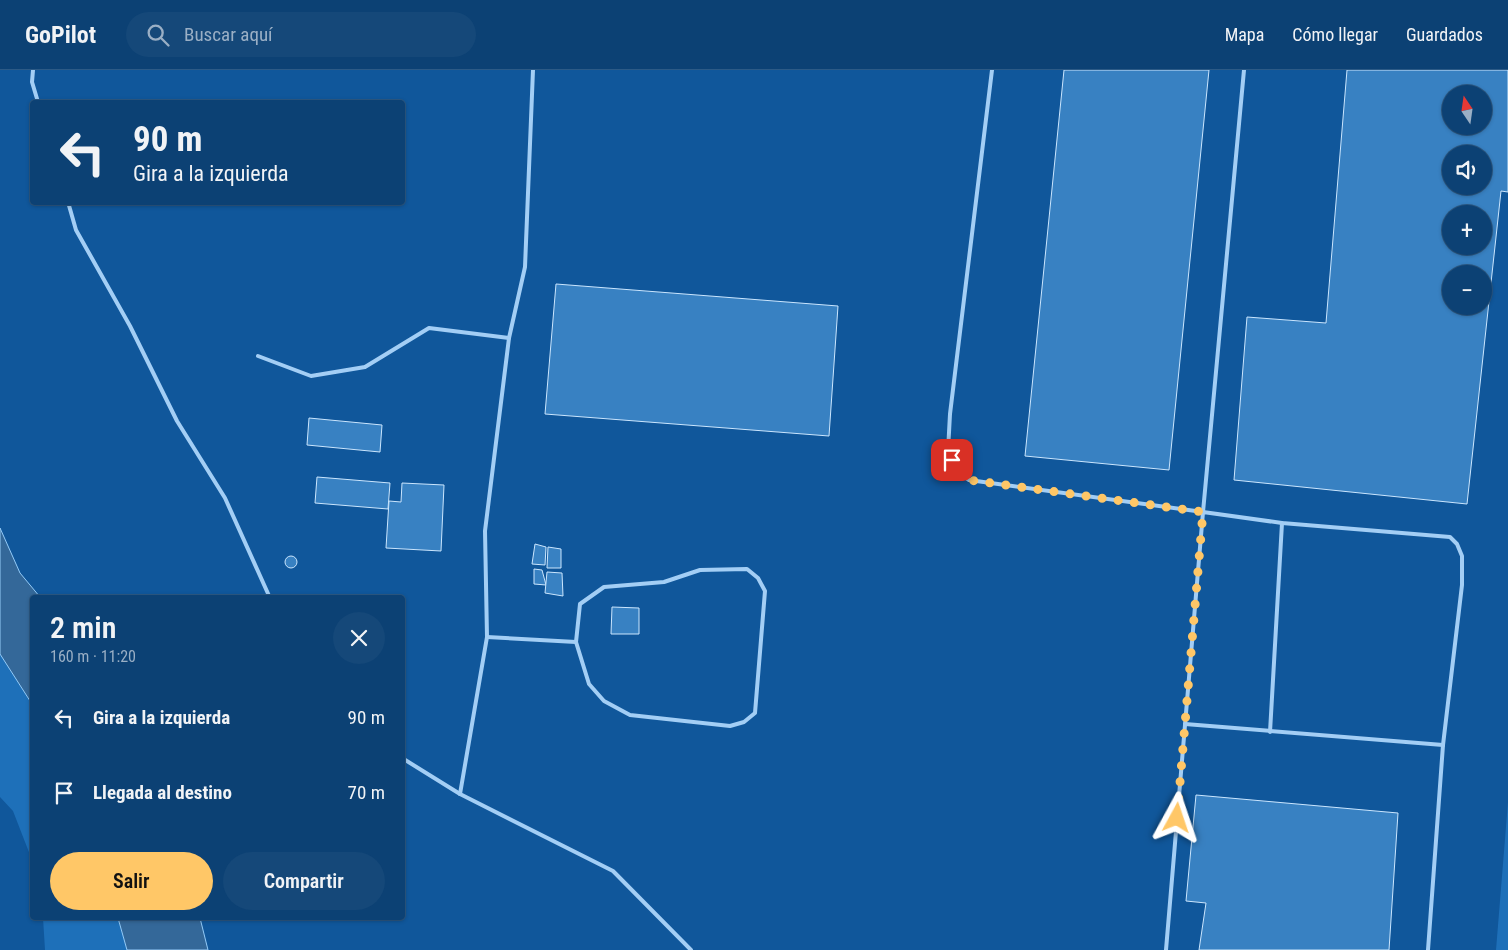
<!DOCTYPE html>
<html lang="es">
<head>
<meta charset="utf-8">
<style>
  :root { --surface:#0c4174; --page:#154879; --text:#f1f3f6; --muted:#9aafc5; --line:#2c5a86; --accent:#ffc767 }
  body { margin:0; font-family:"Roboto Condensed",sans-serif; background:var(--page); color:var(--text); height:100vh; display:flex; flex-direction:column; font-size:19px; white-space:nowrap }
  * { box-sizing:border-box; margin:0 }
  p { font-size:16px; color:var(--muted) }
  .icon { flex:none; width:28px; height:28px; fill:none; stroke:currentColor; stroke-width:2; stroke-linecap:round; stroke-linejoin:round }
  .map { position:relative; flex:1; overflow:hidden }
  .panel { position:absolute; left:30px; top:525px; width:375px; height:325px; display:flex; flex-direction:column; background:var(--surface); border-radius:5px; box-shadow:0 1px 4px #0004,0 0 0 1px var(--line) }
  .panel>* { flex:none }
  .hud { position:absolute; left:30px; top:30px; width:375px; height:105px; border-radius:5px; box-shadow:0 1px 4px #0004,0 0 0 1px var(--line); background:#0c4174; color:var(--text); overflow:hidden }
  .needle { width:32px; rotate:347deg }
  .tools { position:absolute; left:1442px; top:15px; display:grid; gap:10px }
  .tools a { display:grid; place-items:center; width:50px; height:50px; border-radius:50%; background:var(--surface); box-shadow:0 1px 4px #0004,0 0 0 1px var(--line); font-size:25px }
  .pin { position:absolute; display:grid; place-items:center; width:42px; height:42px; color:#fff; margin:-21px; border-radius:10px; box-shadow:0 2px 8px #0006 }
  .me { position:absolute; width:55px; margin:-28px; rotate:5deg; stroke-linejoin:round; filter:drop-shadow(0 0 4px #0008) }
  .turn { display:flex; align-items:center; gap:18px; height:105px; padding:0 20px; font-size:22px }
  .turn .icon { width:65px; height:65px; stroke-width:2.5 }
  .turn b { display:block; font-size:35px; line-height:42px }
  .round { display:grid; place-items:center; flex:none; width:52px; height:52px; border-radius:26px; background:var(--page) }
  .head { display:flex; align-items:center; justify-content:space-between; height:85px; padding:0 20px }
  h1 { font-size:30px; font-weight:600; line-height:38px }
  .primary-button { display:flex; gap:10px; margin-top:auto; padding:10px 20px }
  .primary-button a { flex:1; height:58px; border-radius:30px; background:var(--accent); color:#111; font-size:20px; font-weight:600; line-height:58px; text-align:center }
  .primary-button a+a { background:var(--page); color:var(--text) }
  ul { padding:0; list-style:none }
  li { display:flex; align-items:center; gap:15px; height:75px; padding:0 20px }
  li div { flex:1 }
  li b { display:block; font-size:19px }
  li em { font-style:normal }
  header { display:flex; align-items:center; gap:30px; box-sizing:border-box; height:70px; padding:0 25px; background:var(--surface); border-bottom:1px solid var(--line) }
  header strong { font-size:24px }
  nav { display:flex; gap:28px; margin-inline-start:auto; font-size:18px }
  .search { width:350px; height:45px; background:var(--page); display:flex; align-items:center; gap:12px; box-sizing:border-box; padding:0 18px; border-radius:28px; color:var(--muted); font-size:19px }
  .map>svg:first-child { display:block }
</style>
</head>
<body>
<header>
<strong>GoPilot</strong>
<div class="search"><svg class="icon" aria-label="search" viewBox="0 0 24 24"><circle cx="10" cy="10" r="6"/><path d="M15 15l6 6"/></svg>Buscar aquí</div>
<nav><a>Mapa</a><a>Cómo llegar</a><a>Guardados</a></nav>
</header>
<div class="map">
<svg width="1508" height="880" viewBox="0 0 1508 880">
  <rect width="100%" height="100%" fill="#10579b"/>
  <g fill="#1e70b9">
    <polygon points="0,584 32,634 32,790 13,741 0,727"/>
    <polygon points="1508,732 1508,880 1496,880"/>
    <polygon points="43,848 118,848 127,880 45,880"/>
  </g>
  <g fill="#346899" stroke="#94cbf8">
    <polygon points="0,458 20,503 40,527 32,528 32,634 0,584"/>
    <polygon points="118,848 200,848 208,880 127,880"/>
  </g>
  <g fill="#3881c2" stroke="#cbe6fe" fill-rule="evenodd">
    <polygon points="1064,0 1209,0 1169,400 1025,386"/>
    <path d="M1347,0H1508V122L1501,121L1467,434L1234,410L1247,247L1326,253ZM1451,24H1484V56H1451ZM1451,84H1484V116H1451ZM1451,144H1484V176H1451ZM1451,204H1484V236H1451Z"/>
    <polygon points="556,214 838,236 829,366 545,344"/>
    <polygon points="309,348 382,355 380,382 307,375"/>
    <polygon points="317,407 390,413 388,439 315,433"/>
    <polygon points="402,413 444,415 441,481 386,478 389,431 401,432"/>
    <polygon points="535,474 546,477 545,495 532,494"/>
    <polygon points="548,477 561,479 561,498 547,498"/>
    <circle cx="291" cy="492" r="6"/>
    <polygon points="534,499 542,500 546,515 534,514"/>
    <polygon points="547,502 562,503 563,526 545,523"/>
    <polygon points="612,537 639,538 639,564 611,564"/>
    <polygon points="1196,725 1398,743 1389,880 1199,880 1206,833 1186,831"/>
  </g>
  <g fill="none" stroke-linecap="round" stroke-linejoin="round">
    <g stroke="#a3cef5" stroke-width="4">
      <polyline points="33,0 32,12 38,32"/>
      <polyline points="992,0 950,344 948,381 955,400 969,410 1203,442 1244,0"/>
      <polyline points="68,132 76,160 130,256 177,351 225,428 270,528"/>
      <polyline points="258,286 311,306 365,297 429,258 509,268"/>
      <polygon points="747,499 758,508 765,521 755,643 744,652 730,656 630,645 604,631 589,614 576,572 580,534 604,517 664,512 700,500"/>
      <polyline points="487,567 576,572"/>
      <polyline points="1185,654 1443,675"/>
      <polyline points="1270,662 1282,453"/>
      <polyline points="402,688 460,724 613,801 691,880"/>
      <polyline points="460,724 487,567 485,461 509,268 525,197 533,0"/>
      <polyline points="1166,880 1203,442 1282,453 1450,467 1457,474 1462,486 1462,515 1443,675 1428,880"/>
    </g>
  </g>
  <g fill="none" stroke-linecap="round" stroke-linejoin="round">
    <polyline stroke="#ffc767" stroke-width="9" stroke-dasharray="0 16.2" points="952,390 955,400 969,410 1203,442 1177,748"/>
  </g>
</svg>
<div class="tools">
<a><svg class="needle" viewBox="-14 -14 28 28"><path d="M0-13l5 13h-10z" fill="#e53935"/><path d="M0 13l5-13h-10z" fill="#9aafc5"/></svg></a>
<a><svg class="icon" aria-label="sound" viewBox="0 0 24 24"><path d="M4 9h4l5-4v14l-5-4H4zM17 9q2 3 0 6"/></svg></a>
<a>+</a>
<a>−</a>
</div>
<div class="pin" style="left:952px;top:390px;background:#d93025"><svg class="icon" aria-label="arrive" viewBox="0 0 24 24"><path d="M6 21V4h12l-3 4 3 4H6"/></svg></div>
<svg class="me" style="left:1177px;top:748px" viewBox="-20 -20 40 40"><path d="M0-17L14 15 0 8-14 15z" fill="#ffc767" stroke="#fff" stroke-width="4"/></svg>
<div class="hud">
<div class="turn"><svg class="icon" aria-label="left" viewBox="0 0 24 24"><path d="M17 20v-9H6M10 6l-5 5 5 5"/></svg><div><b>90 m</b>Gira a la izquierda</div></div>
</div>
<section class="panel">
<div class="head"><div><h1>2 min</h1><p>160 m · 11:20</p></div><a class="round"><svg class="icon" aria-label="close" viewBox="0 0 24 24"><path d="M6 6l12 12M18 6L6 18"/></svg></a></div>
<ul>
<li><svg class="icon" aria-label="left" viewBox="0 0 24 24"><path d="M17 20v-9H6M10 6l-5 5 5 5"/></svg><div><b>Gira a la izquierda</b></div><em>90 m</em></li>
<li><svg class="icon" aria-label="arrive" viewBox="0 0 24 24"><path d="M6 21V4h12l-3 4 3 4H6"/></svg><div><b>Llegada al destino</b></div><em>70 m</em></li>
</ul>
<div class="primary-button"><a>Salir</a><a>Compartir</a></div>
</section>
</div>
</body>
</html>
